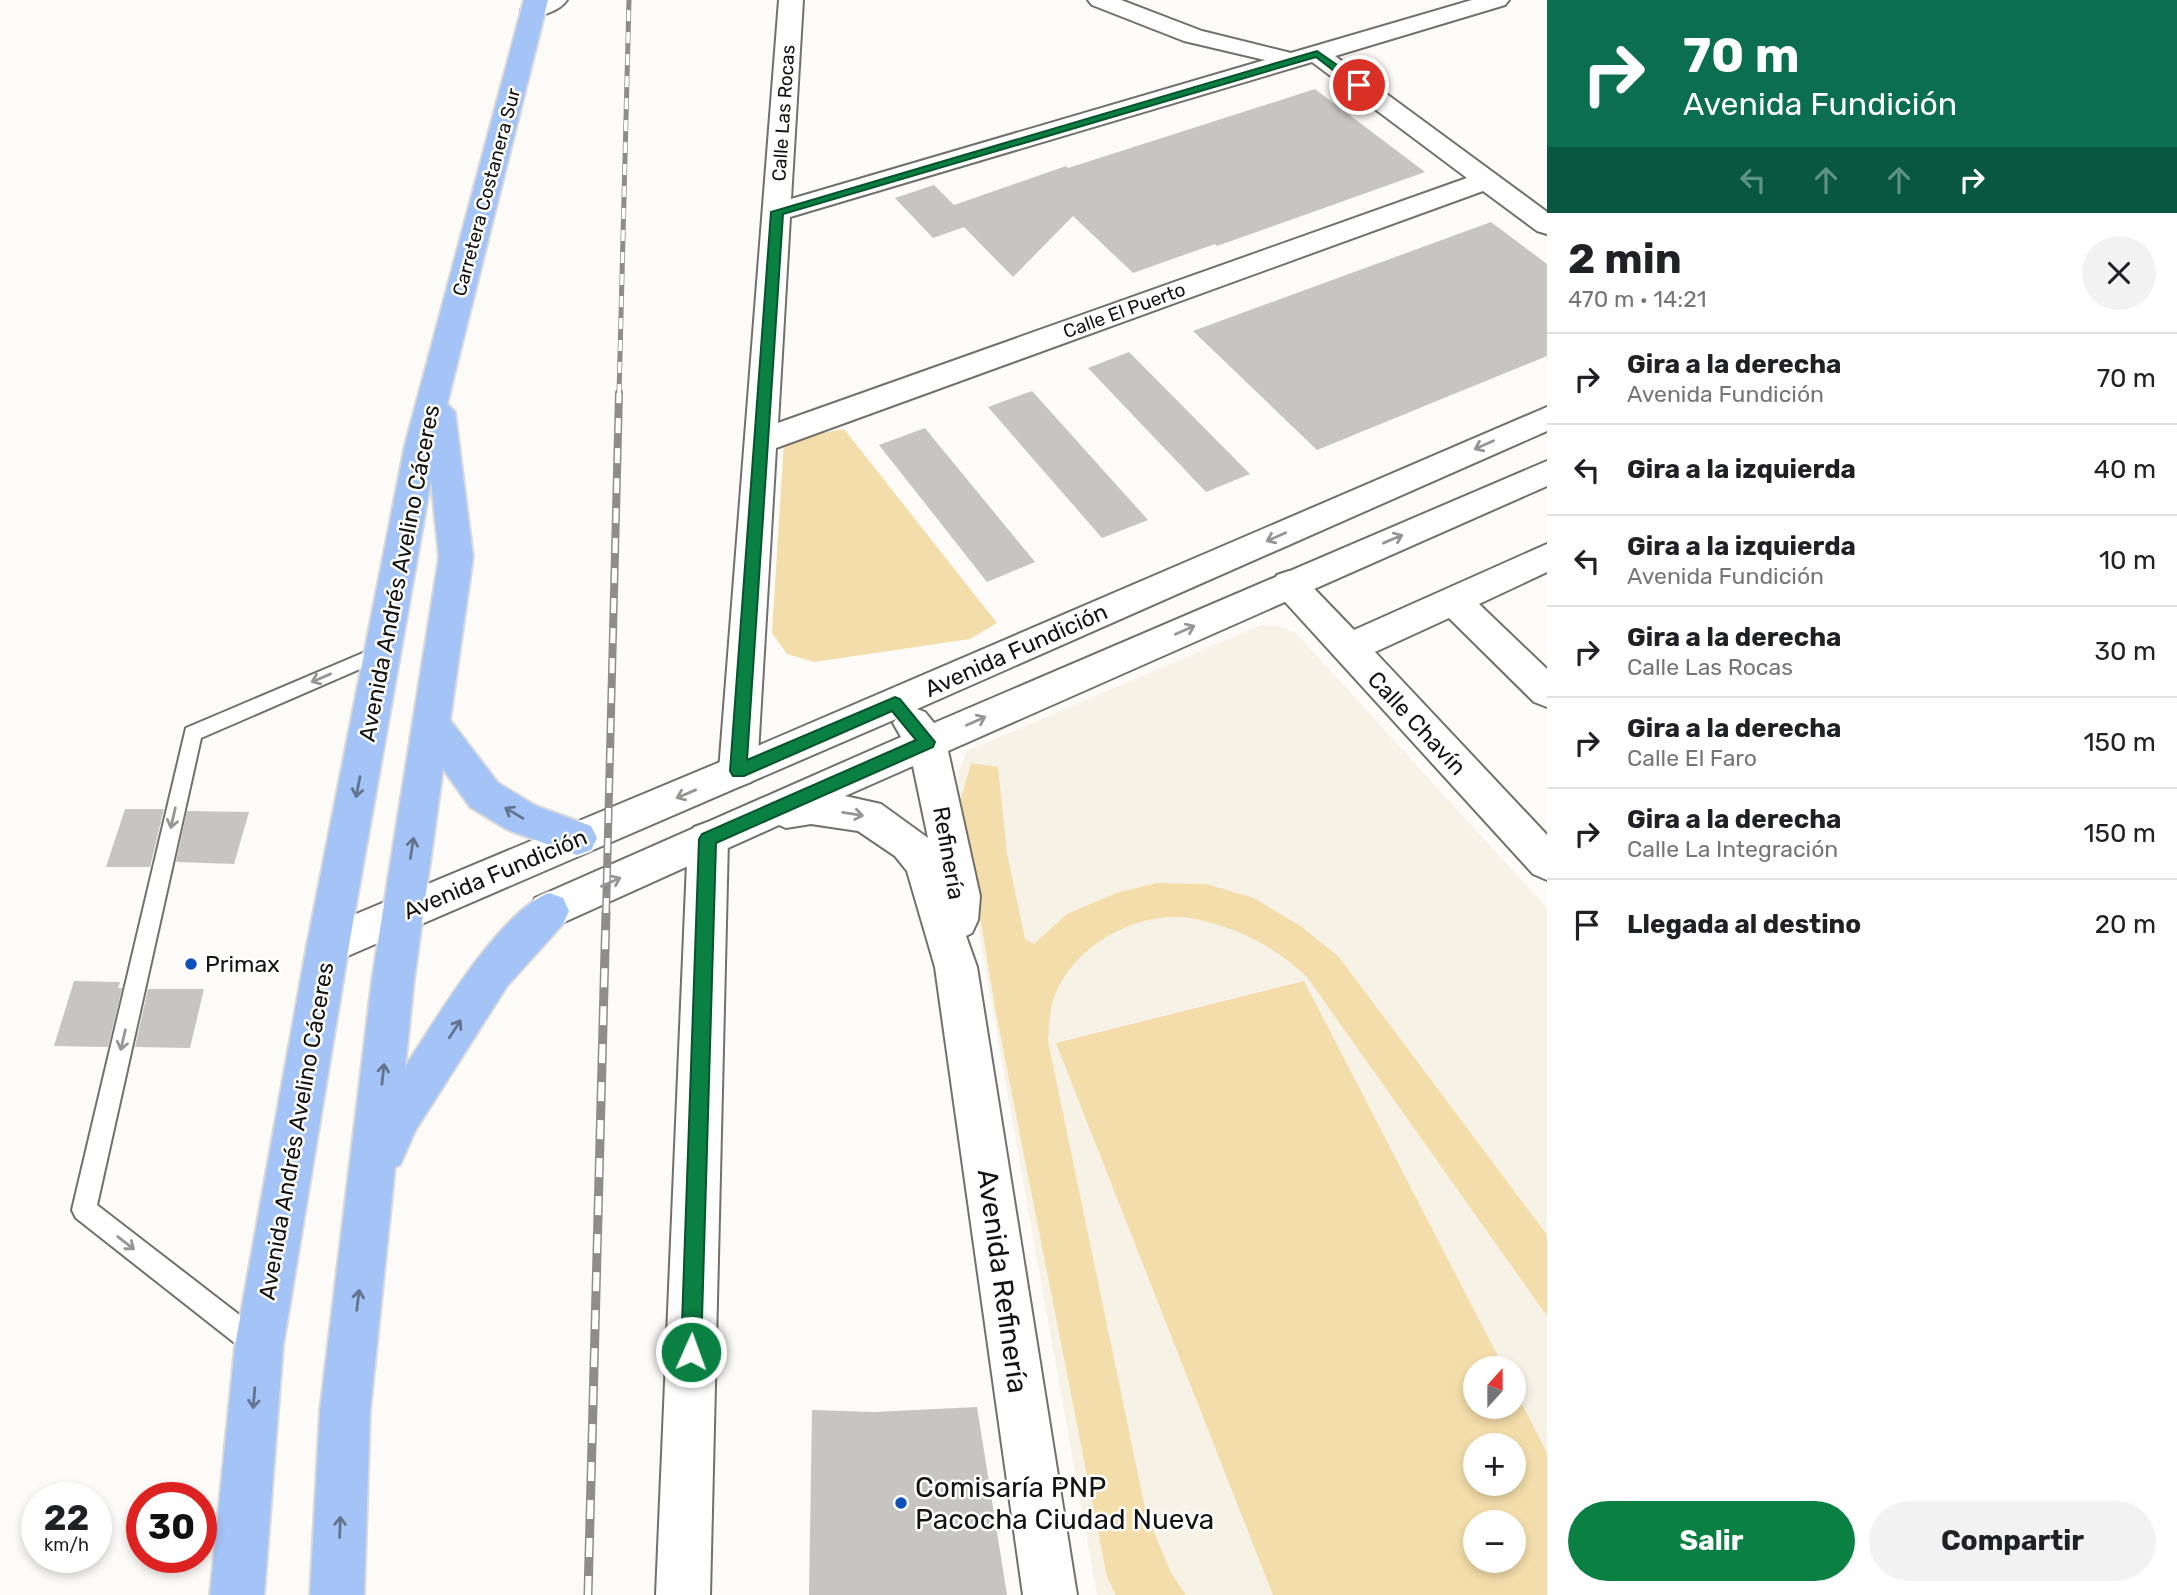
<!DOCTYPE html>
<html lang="es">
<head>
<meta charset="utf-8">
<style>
  :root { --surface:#fff; --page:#f2f2f2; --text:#202124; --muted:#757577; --line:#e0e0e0; --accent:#0b8043 }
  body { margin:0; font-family:Rubik,sans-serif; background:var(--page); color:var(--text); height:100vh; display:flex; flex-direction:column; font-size:26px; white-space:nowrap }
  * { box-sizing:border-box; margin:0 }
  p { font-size:23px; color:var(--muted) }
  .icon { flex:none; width:38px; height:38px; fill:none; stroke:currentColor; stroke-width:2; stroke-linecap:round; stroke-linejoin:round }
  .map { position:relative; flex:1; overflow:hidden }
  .drawer { display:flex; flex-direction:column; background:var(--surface); width:630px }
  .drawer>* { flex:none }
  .top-card { background:#0b6e4f; color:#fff; overflow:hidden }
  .needle { width:46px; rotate:21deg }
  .tools { position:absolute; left:1463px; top:1356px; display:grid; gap:14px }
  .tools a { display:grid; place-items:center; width:63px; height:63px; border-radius:50%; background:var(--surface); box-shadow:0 4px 10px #0003; font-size:35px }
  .speed { position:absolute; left:21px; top:1482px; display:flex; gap:14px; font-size:35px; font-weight:700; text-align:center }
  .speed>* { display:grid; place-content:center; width:91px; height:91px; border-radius:50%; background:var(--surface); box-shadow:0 4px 10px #0003; line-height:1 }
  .speed small { font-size:18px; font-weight:400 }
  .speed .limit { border:10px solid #d22; background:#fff; color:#111 }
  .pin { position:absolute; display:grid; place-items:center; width:60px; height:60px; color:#fff; margin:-30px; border:4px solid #fff; border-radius:50%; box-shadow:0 2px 7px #0007 }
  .me { position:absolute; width:77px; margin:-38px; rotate:2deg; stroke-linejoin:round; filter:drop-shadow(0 0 5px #0008) }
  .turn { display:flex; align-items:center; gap:24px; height:147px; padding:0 21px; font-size:32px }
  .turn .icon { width:91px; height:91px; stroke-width:2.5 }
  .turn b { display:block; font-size:49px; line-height:60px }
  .lanes { display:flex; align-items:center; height:66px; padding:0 21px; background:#0003; justify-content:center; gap:35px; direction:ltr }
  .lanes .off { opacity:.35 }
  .round { display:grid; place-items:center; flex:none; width:74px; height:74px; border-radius:37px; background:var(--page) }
  .headline { display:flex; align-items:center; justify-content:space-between; height:119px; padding:0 21px }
  h1 { font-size:42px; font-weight:700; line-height:52px }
  .cta { display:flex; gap:14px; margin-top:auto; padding:14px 21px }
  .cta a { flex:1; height:80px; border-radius:42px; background:var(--accent); color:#fff; font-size:28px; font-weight:700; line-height:80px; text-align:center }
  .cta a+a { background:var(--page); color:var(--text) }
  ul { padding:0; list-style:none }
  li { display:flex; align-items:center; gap:21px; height:91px; padding:0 21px; border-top:2px solid var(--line) }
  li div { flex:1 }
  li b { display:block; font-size:26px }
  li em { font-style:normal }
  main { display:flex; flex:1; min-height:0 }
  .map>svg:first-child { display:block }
</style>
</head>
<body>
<main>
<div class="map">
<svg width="1547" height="1595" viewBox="0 0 1547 1595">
  <rect width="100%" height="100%" fill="#fdfbf7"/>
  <path fill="#f7f2e6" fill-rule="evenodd" d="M1261,625L1278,626L1296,633L1547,908V1595H1097L955,799L958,772L967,751ZM1475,1368H1514V1407H1475ZM1475,1446H1514V1484H1475ZM1475,1522H1514V1561H1475Z"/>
  <g fill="#f3ddaa" fill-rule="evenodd">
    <polygon points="844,429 997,623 970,639 814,662 787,654 772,633 784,441"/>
    <path d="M971,763L998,767L1007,853L1025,939L1034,944L1067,914L1116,893L1157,883L1206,884L1254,898L1302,927L1339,957L1547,1235V1316L1307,977C1275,947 1239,928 1196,919C1137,907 1064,949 1051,1009C1049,1020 1049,1031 1048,1041L1146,1513L1171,1573L1186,1595H1116L1107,1577L995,1008L961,799Z"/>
    <path d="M1304,981L1504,1368H1475V1407H1514V1388L1547,1453V1595H1273L1056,1043ZM1475,1446H1514V1484H1475ZM1475,1522H1514V1561H1475Z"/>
  </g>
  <g fill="#c7c5c1">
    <polygon points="1315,89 1425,172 1217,246 1215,244 1133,273 1073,216 1013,277 964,227 933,238 895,198 934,185 954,205 1066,166 1068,168"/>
    <polygon points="1491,222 1547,264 1547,356 1317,450 1193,331"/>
    <polygon points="1129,352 1250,474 1206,492 1088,368"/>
    <polygon points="1032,391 1148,520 1102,538 988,407"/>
    <polygon points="925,428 933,438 1035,562 987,582 879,445"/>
    <polygon points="125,809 164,809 150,867 106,867"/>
    <polygon points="187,811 249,812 234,864 176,862"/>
    <polygon points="74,981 120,982 118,988 122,988 108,1047 54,1046"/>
    <polygon points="148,989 204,989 190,1048 135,1047"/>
    <polygon points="977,1407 1007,1595 809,1595 812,1410 874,1412"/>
  </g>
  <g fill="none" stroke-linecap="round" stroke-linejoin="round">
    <defs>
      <polygon id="lane" points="384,644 390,646 393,651 390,656 201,738 97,1205 268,1337 271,1346 268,1355 259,1358 250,1355 76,1218 72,1210 186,728"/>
      <g id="street">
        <path d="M536,0H567C559,12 538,18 525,15L521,10L525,5Z"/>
        <path d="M779,0H803L791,199L1265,60L1184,41L1092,5L1088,0H1121L1202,31L1291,53L1472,0H1509L1505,5L1335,56L1547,212V234L1537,231L1483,191L776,448L757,771L751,782L738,787L725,782L719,771ZM1312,62L1467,178L778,423L790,217Z"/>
        <polygon points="1547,544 1547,572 1479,604 1547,669 1547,707 1534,702 1449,618 1375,652 1547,835 1547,880 1533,874 1277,593 1272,584 1277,575 1289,571 1301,575 1354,630"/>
        <polygon points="708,822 722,827 728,839 710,1595 656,1595 688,839 694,827"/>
      </g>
      <path id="secondary" d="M1547,407V431L917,709L925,712L934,723L1547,461V486L948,751L980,896L978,920L972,933L966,936L977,967L1077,1595H1023L935,967L907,871L895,856L858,831L811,824L786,828L779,825L549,929L535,924L529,911L535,898L901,737L893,723L896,719L343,958L328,964L313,958L307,945L313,932L725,760ZM913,766L928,838L881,804L845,796Z"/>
      <path id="highway" d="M524,0H548L447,404L455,412L473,557L450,720L498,783L536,806L591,826L597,838L591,850L577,855L508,830L470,807L443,769L414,980L405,1067C435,1021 500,911 549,893L563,898L569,911L563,924L507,986L415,1131L400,1165L395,1167L370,1411L364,1595H310L320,1411L372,980L439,557L431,480L349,945L283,1346L264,1595H210L235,1346L307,945L405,445Z"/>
    </defs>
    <use href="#lane" stroke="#71706c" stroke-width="4"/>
    <use href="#street" stroke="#71706c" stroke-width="4"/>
    <use href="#secondary" stroke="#71706c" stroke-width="4"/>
    <use href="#highway" stroke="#d9d9d9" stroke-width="4"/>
    <use href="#lane" fill="#fff" fill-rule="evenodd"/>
    <use href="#street" fill="#fff" fill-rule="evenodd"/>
    <use href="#secondary" fill="#fff" fill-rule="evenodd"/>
    <use href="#highway" fill="#a4c3f6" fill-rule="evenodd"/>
    <defs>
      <polyline id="rail-far2" points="619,395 629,0"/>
      <polyline id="rail-far1" points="606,913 619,393"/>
      <polyline id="rail" points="588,1595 606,912"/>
    </defs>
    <use href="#rail-far2" stroke="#8e8d8a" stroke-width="5"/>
    <use href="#rail-far1" stroke="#8e8d8a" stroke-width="8"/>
    <use href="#rail" stroke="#8e8d8a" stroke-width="9"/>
    <use href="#rail-far2" stroke="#fff" stroke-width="3.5" stroke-dasharray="11" stroke-linecap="butt"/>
    <use href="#rail-far1" stroke="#fff" stroke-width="5" stroke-dasharray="15" stroke-linecap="butt"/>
    <use href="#rail" stroke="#fff" stroke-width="6" stroke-dasharray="19" stroke-linecap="butt"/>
  </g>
  <defs><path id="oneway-shaft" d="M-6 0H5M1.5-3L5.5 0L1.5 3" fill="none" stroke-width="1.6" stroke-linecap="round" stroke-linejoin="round" transform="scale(1.75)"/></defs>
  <g stroke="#959594">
    <use href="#oneway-shaft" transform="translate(1484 445) rotate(156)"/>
    <use href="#oneway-shaft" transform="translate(1276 537) rotate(156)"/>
    <use href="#oneway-shaft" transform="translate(1393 539) rotate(-23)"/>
    <use href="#oneway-shaft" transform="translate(1185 630) rotate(-24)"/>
    <use href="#oneway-shaft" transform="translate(321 678) rotate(157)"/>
    <use href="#oneway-shaft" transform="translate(976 721) rotate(-24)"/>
    <use href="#oneway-shaft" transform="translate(686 794) rotate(157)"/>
    <use href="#oneway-shaft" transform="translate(853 814) rotate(9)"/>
    <use href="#oneway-shaft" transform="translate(173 818) rotate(103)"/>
    <use href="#oneway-shaft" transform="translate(611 882) rotate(-24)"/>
    <use href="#oneway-shaft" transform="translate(123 1040) rotate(103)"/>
    <use href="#oneway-shaft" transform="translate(126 1243) rotate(38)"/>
  </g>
  <g stroke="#63748f">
    <use href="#oneway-shaft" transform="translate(358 787) rotate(101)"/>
    <use href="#oneway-shaft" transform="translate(514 813) rotate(-149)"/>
    <use href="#oneway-shaft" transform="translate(412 848) rotate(-81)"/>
    <use href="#oneway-shaft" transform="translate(455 1029) rotate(-57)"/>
    <use href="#oneway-shaft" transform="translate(383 1074) rotate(-84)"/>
    <use href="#oneway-shaft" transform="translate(358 1300) rotate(-83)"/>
    <use href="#oneway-shaft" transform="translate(254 1398) rotate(95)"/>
    <use href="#oneway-shaft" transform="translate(340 1527) rotate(-88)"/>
  </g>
  <polygon fill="#0b8043" stroke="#07532c" stroke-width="2" points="1317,51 1363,83 1363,88 1356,88 1316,57 783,214 747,760 895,697 900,699 935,742 933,747 716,843 701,1352 698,1359 691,1362 684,1359 681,1352 699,839 702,834 916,740 892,711 744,776 733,776 730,771 771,212"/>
  <g fill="#0f51bb" stroke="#fff" stroke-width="2.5">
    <circle cx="191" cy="964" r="7"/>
    <circle cx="901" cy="1503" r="7"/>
  </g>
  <g text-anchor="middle" stroke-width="5" stroke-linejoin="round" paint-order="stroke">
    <g font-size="19" fill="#141312" stroke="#fff">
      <text transform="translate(783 113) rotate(-86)" y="7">Calle Las Rocas</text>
      <text transform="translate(486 192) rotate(-75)" y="7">Carretera Costanera Sur</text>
      <text transform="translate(1124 310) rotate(-20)" y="7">Calle El Puerto</text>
    </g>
    <g font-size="23" fill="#141312" stroke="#fff">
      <text transform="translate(399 573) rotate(-79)" y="8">Avenida Andrés Avelino Cáceres</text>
      <text transform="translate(1016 650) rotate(-24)" y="8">Avenida Fundición</text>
      <text transform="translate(1417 723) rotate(47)" y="8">Calle Chavín</text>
      <text transform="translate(949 853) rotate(80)" y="8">Refinería</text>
      <text transform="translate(495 874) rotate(-23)" y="8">Avenida Fundición</text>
      <text transform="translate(296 1131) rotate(-80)" y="8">Avenida Andrés Avelino Cáceres</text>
    </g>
    <g font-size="23" fill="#141312" stroke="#fff" text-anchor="start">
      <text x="205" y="972">Primax</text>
    </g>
    <g font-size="28" fill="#141312" stroke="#fff">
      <text transform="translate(1003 1281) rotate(82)" y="10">Avenida Refinería</text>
    </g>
    <g font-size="28" fill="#141312" stroke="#fff" text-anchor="start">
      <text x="915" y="1497">Comisaría PNP<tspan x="915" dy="32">Pacocha Ciudad Nueva</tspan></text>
    </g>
  </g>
</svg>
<div class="tools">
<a><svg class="needle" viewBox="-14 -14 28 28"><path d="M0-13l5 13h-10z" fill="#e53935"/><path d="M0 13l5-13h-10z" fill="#757577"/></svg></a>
<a>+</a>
<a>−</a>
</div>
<div class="speed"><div>22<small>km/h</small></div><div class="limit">30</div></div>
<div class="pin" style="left:1359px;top:85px;background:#d93025"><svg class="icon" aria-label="arrive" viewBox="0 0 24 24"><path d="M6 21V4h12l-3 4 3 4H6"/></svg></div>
<svg class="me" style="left:691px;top:1352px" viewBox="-20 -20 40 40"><circle r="17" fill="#0b8043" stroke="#fff" stroke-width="3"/><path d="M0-11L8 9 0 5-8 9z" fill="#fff"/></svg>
</div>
<section class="drawer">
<div class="top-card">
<div class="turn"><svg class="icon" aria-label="right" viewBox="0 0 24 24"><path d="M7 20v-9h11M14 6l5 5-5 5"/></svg><div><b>70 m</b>Avenida Fundición</div></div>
<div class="lanes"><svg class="icon off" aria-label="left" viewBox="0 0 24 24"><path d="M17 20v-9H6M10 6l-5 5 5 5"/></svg><svg class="icon off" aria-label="ahead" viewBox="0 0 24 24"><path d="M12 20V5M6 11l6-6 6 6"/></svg><svg class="icon off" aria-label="ahead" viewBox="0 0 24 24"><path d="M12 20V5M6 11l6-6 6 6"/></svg><svg class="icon" aria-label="right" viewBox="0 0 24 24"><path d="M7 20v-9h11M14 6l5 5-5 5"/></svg></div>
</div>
<div class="headline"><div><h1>2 min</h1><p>470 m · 14:21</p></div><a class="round"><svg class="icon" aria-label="close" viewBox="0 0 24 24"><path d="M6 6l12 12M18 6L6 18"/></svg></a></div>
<ul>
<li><svg class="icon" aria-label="right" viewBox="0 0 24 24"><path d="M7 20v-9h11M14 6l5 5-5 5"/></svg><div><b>Gira a la derecha</b><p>Avenida Fundición</p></div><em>70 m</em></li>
<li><svg class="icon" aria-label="left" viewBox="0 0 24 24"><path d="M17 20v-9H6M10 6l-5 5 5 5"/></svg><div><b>Gira a la izquierda</b></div><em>40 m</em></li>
<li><svg class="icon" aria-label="left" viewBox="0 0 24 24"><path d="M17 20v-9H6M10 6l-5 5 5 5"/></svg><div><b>Gira a la izquierda</b><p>Avenida Fundición</p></div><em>10 m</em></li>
<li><svg class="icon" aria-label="right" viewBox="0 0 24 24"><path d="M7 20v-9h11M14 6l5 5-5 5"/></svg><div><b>Gira a la derecha</b><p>Calle Las Rocas</p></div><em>30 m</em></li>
<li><svg class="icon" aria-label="right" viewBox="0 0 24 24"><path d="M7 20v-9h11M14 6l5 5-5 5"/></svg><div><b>Gira a la derecha</b><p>Calle El Faro</p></div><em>150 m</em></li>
<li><svg class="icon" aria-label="right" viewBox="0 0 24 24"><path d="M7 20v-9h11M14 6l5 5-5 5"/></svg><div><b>Gira a la derecha</b><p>Calle La Integración</p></div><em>150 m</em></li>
<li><svg class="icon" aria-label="arrive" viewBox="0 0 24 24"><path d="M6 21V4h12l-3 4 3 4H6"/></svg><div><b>Llegada al destino</b></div><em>20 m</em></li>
</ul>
<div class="cta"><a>Salir</a><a>Compartir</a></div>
</section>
</main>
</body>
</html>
